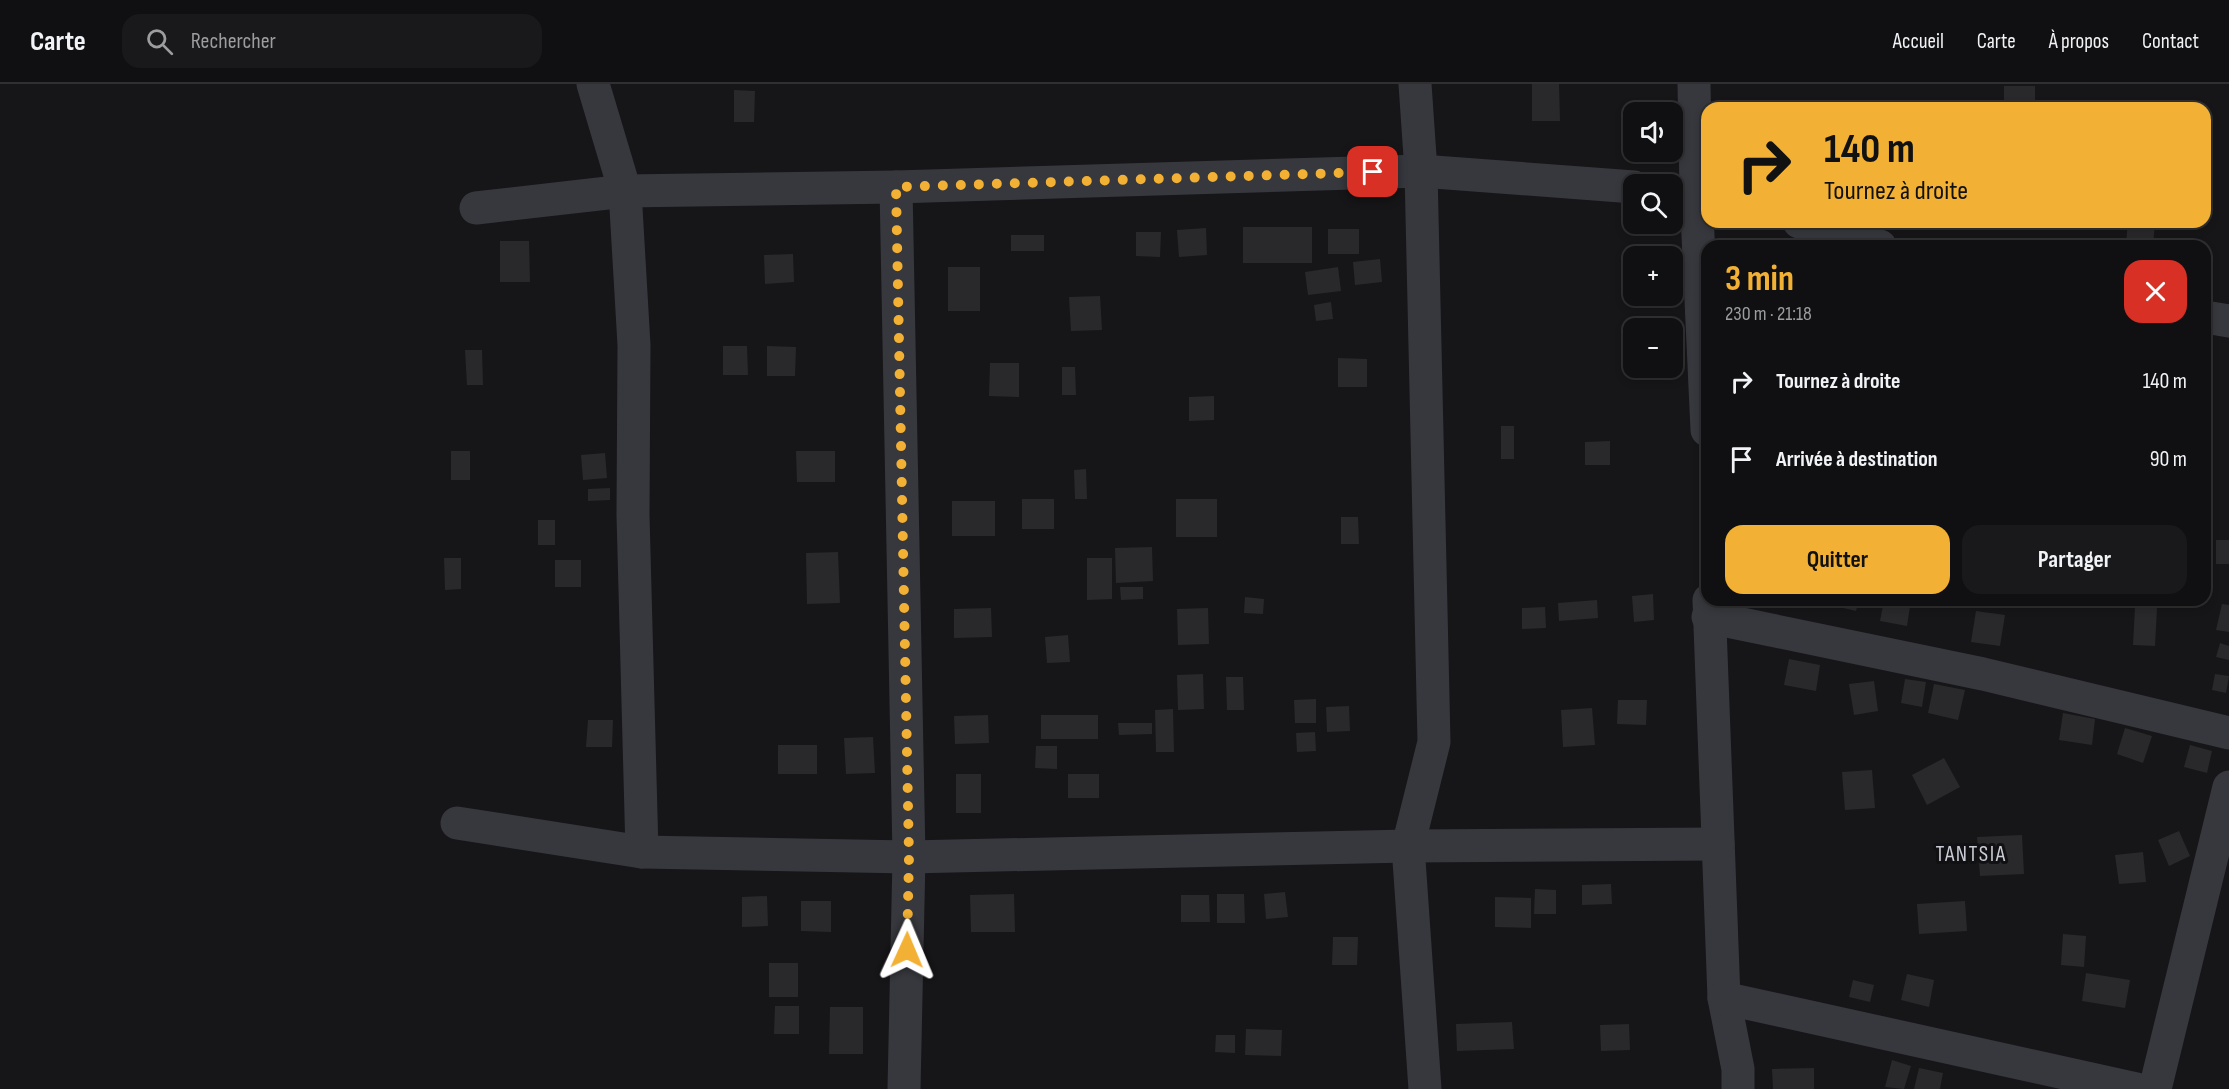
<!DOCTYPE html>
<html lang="fr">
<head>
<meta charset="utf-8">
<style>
  :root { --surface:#101012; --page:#19191b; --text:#f1f3f6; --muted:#9c9d9f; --line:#303032; --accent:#f2b134 }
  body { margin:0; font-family:"Sofia Sans Condensed",sans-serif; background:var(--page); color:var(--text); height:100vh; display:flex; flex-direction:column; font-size:22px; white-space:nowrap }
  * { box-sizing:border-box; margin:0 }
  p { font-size:20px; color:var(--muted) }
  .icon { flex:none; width:33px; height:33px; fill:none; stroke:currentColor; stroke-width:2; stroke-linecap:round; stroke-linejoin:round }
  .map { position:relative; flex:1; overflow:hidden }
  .drawer { position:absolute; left:1701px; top:156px; width:510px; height:366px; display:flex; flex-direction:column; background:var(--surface); border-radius:18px; box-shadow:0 3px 9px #0003,0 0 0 2px var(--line) }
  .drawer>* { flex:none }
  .hud { position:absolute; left:1701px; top:18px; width:510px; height:126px; border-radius:18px; box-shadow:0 3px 9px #0003,0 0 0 2px var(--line); background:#f2b134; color:#111; overflow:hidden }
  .buttons { position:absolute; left:1623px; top:18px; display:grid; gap:12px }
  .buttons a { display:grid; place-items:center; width:60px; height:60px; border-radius:12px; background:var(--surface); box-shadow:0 3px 9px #0003,0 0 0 2px var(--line); font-size:30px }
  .pin { position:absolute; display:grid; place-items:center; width:51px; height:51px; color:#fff; margin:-26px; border-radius:12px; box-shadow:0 3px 9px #0006 }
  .me { position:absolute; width:66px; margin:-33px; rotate:1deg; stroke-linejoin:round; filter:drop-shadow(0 0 4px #0008) }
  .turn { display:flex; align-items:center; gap:21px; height:126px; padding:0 24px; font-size:27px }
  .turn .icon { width:78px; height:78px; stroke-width:2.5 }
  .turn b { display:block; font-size:42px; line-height:51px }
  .round { display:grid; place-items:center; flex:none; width:63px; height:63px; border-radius:18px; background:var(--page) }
  .summary { display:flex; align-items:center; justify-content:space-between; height:102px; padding:0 24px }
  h1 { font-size:36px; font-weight:700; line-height:45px; color:var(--accent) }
  .action { display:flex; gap:12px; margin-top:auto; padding:12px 24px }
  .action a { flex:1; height:69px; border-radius:18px; background:var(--accent); color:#111; font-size:24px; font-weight:700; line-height:69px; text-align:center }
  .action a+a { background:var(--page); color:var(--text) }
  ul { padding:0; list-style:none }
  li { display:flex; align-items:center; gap:18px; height:78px; padding:0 24px }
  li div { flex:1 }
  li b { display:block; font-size:22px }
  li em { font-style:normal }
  header { display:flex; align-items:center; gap:36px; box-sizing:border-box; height:84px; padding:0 30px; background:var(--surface); border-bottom:2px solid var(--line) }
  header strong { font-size:28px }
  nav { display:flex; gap:33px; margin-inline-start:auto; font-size:21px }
  .search { width:420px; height:54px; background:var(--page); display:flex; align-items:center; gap:15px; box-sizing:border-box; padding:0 21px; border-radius:18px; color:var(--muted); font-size:22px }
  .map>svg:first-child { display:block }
</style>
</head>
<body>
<header>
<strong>Carte</strong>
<div class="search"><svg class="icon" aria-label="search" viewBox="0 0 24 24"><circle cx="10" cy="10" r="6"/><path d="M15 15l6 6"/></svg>Rechercher</div>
<nav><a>Accueil</a><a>Carte</a><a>À propos</a><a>Contact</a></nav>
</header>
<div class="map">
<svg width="2229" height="1005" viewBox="0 0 2229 1005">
  <rect width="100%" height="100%" fill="#161618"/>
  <g fill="#29292c">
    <polygon points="1532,0 1559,0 1560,37 1532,37"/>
    <rect x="2004" y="2" width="31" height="22"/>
    <polygon points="734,6 755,7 754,38 734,38"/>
    <polygon points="2128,138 2155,138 2153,162 2126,159"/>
    <rect x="1243" y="143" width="69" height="36"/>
    <polygon points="1206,144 1207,171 1179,173 1177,146"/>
    <rect x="1328" y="145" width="31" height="25"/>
    <polygon points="1136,148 1161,148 1160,173 1136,172"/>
    <rect x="1011" y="151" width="33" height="16"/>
    <polygon points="500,157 529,157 530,198 500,198"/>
    <polygon points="793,170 794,198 765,200 764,171"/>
    <polygon points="1380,175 1382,198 1355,201 1353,178"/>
    <rect x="948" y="183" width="32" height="44"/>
    <polygon points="1338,183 1341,207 1308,211 1305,188"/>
    <polygon points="1100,212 1102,246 1071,247 1069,213"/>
    <polygon points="1331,218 1333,235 1316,237 1314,221"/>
    <polygon points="723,262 747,262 748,291 723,291"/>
    <polygon points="767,262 796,263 795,292 767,292"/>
    <polygon points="465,266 482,266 483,301 467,301"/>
    <polygon points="1338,274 1367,275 1367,303 1338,303"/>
    <polygon points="990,279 1019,279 1019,313 989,312"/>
    <polygon points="1062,283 1075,283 1076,311 1062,311"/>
    <polygon points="1214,312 1214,336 1189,337 1189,313"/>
    <rect x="1501" y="342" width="13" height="33"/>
    <polygon points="1610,357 1610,381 1585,381 1585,358"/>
    <rect x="451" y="367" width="19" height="29"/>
    <polygon points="796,367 835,367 835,398 797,398"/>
    <polygon points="605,369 607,394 583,396 581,371"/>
    <polygon points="1086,385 1087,415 1075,415 1074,386"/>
    <polygon points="610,404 610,416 588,417 588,405"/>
    <rect x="1022" y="415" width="32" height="30"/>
    <rect x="1176" y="415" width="41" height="38"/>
    <rect x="952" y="417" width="43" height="35"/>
    <polygon points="1341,433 1358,433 1359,460 1341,460"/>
    <rect x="538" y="436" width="17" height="25"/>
    <rect x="2216" y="456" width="13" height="24"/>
    <polygon points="1152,463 1153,497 1116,499 1115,464"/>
    <polygon points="838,468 840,519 807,520 806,469"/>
    <polygon points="444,474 461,474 461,505 445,506"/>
    <polygon points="1087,474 1112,474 1112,515 1087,516"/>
    <rect x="555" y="476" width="26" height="27"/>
    <polygon points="1120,503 1143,503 1143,515 1121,516"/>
    <polygon points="1653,510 1654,536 1634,538 1632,512"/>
    <polygon points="1245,513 1264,515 1263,530 1244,529"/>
    <polygon points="1597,516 1598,534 1559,537 1558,519"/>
    <polygon points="1840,516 1859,516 1856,527 1839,523"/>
    <polygon points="1884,516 1911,516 1907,542 1880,537"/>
    <polygon points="2222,520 2229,521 2229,548 2216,546"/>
    <polygon points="1545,523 1546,544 1522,545 1522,524"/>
    <polygon points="2135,523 2157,524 2155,562 2133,561"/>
    <polygon points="991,524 992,553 954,554 954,525"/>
    <polygon points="1208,524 1209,560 1178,561 1177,525"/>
    <polygon points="1976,527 2005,531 2000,562 1971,558"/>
    <polygon points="1068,551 1070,578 1047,579 1045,553"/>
    <polygon points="2220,559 2229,562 2229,576 2216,573"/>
    <polygon points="1789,575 1820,581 1816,607 1784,601"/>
    <polygon points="1203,590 1204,625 1178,626 1177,591"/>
    <polygon points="2215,590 2229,592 2226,609 2212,606"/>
    <polygon points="1226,593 1243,593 1244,626 1227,626"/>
    <polygon points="1905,595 1926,598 1922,623 1901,619"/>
    <polygon points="1874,597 1878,627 1854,631 1849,600"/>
    <polygon points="1934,600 1965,606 1958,636 1928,629"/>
    <polygon points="1316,615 1316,639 1295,639 1294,616"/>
    <polygon points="1618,616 1647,616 1646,641 1617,640"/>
    <polygon points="1349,622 1350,647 1327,648 1326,623"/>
    <polygon points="1592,624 1595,661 1563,663 1561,626"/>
    <polygon points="1173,625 1174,668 1156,668 1155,626"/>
    <polygon points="2063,629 2095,635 2092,661 2059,656"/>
    <polygon points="988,631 989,659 955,660 954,632"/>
    <rect x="1041" y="631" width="57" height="24"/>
    <polygon points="588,636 613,636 612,663 586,663"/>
    <polygon points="1118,639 1152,639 1152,650 1119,651"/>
    <polygon points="2125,644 2152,652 2143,679 2117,670"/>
    <polygon points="1315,648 1316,667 1297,668 1296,649"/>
    <polygon points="873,653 875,689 846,690 844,654"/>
    <rect x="778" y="661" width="39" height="29"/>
    <polygon points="2190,661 2212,667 2207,689 2184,683"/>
    <polygon points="1036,662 1057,662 1057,685 1035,684"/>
    <polygon points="1944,674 1960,703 1927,721 1912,691"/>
    <polygon points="1872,686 1875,724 1845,726 1842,688"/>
    <rect x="956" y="690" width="25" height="39"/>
    <rect x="1068" y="690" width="31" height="24"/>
    <polygon points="2179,747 2190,772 2169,782 2158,756"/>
    <polygon points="2022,751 2024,790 1980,792 1977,753"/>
    <polygon points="2143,768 2146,798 2119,800 2115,771"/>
    <polygon points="1611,800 1612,820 1582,821 1582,801"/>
    <polygon points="1535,805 1556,806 1556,830 1534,830"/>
    <polygon points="1285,808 1288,833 1266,835 1264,810"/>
    <polygon points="1014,810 1015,848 971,848 970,811"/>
    <polygon points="1217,810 1244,810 1245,839 1217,839"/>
    <polygon points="1181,811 1209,811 1210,838 1181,838"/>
    <polygon points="767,812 768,842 742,843 742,813"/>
    <polygon points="1495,813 1531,814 1531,844 1495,843"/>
    <polygon points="801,817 831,817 831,848 801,847"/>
    <polygon points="1965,817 1967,847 1919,850 1917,820"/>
    <polygon points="2063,850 2086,852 2084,883 2061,881"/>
    <polygon points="1333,853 1358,853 1357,881 1332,881"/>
    <rect x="769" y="879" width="29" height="34"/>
    <polygon points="2086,889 2130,896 2125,924 2082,917"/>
    <polygon points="1907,890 1934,896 1929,923 1901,916"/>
    <polygon points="1853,896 1874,901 1870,918 1849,913"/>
    <polygon points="775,922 799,922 799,950 774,950"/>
    <polygon points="830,923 863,923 863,970 829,970"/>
    <polygon points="1512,938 1514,965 1457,967 1456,940"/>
    <polygon points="1629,940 1630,966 1601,967 1600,941"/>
    <polygon points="1246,945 1282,946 1281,972 1245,971"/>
    <polygon points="1216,951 1235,951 1235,969 1215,968"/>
    <polygon points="1892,976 1911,982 1904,1005 1885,1003"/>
    <polygon points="1814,984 1814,1005 1773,1005 1772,985"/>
    <polygon points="1919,984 1943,989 1940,1005 1914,1005"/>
  </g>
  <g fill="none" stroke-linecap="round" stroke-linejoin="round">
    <g stroke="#37383d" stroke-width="33">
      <polyline points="593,0 625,107 634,261 633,431 642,768"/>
      <polyline points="1415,0 1421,87 1434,658 1408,762 1425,1005"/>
      <polyline points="1694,0 1696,108 1707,346"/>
      <polyline points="896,103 909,773 904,1005"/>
      <polyline points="476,124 625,107 896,103 1421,87 1634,103"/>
      <polyline points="1799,138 1880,162"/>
      <polyline points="2205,233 2229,237"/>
      <polyline points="1709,516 1724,914 1738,985 1738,1005"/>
      <polyline points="1708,533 1983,590 2229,649"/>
      <polyline points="457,739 642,768 909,773 1408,762 1718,760"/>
      <polyline points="1724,914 2137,1005"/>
      <polyline points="2155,1005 2229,703"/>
    </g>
  </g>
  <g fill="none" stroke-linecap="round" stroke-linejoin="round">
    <polyline stroke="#f2b134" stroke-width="10" stroke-dasharray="0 18" points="907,866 909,773 896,103 1373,88"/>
  </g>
  <g text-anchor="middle" stroke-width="6" stroke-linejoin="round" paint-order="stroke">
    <g font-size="22" letter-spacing="1.5" fill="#c9ccd4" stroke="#111113">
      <text x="1971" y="777">TANTSIA</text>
    </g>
  </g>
</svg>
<div class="buttons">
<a><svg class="icon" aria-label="sound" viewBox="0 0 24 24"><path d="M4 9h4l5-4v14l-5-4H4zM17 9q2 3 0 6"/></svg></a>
<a><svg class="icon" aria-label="search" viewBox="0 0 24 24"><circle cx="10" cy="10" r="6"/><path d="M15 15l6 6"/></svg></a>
<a>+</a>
<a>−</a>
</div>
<div class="pin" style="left:1373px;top:88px;background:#d93025"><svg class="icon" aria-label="arrive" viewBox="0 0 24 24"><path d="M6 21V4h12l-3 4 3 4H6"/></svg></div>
<svg class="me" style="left:907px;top:866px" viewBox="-20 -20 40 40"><path d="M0-17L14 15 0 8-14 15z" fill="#f2b134" stroke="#fff" stroke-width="4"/></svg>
<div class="hud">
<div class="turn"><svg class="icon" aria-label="right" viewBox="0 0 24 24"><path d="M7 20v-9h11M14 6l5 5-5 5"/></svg><div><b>140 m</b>Tournez à droite</div></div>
</div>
<section class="drawer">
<div class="summary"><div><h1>3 min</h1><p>230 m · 21:18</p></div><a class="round" style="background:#d93025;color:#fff"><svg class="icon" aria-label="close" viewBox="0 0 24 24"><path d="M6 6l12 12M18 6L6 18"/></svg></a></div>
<ul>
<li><svg class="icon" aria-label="right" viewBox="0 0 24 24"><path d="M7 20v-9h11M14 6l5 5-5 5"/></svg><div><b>Tournez à droite</b></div><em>140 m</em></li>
<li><svg class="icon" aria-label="arrive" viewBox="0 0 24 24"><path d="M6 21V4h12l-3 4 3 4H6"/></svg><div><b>Arrivée à destination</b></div><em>90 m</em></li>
</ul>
<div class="action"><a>Quitter</a><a>Partager</a></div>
</section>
</div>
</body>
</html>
